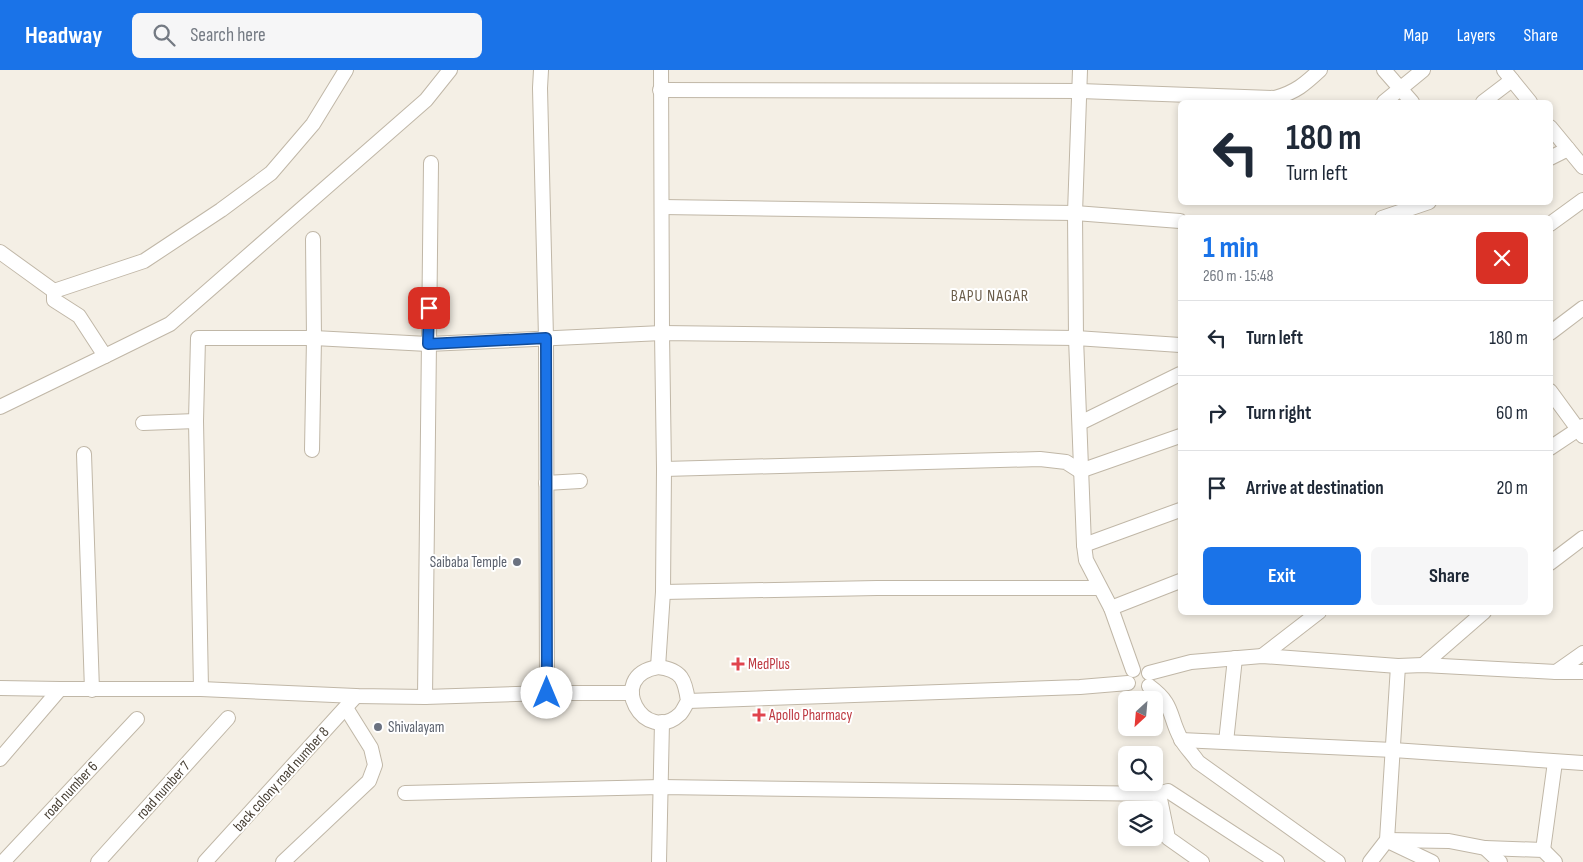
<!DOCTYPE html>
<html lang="en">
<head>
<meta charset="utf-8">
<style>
  :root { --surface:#fff; --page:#f6f6f7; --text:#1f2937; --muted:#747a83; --line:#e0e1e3; --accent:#1a73e8 }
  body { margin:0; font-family:"Sofia Sans Condensed",sans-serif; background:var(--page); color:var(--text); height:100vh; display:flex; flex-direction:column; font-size:19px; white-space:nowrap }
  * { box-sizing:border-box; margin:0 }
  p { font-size:16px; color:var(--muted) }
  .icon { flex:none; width:28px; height:28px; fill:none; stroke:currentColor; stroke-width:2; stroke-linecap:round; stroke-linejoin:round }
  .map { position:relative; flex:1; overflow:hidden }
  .details { position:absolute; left:1178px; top:145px; width:375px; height:400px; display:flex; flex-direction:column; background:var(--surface); border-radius:8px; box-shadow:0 2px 8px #0003 }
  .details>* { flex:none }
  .hud { position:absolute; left:1178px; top:30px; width:375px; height:105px; border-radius:8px; box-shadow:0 2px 8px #0003; background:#fff; color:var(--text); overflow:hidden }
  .needle { width:32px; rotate:206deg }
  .fabs { position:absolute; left:1118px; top:621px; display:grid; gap:10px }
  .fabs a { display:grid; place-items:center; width:45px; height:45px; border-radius:8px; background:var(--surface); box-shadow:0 2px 8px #0003; font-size:25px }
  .pin { position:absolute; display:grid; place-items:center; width:42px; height:42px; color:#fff; margin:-21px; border-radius:10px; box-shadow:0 2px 8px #0006 }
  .me { position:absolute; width:55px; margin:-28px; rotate:0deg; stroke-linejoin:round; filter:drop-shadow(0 0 4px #0008) }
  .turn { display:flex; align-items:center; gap:18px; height:105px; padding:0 25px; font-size:22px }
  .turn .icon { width:65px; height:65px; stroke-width:2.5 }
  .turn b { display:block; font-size:35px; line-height:42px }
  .round { display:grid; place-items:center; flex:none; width:52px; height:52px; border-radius:8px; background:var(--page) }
  .head { display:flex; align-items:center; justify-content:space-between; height:85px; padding:0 25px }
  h1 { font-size:30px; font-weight:700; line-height:38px; color:var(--accent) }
  .button { display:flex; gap:10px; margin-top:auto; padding:10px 25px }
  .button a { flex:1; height:58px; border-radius:8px; background:var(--accent); color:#fff; font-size:20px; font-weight:700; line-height:58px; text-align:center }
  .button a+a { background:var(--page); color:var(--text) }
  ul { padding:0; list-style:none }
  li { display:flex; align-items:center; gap:15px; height:75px; padding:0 25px; border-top:1px solid var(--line) }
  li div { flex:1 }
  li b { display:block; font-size:19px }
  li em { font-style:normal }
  header { display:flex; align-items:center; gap:30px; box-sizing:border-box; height:70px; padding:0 25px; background:var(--accent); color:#fff }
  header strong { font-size:24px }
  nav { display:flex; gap:28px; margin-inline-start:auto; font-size:18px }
  .search { width:350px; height:45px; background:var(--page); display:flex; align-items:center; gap:12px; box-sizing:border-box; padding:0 18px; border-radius:8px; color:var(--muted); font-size:19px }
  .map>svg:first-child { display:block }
</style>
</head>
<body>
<header>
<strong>Headway</strong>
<div class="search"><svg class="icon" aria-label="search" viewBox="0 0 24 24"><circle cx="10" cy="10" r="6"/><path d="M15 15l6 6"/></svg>Search here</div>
<nav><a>Map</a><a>Layers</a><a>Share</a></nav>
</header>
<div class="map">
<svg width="1583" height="792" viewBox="0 0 1583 792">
  <rect width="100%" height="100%" fill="#f4efe5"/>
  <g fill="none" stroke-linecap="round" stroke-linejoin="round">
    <defs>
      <g id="minor">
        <polyline points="346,0 313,54 271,103 221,140 144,191 54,221 54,230 79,246 105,286 170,254 426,30 450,0"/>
        <polyline points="541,0 540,18 546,268 547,623"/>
        <polyline points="1080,0 1075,143 1076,268 1084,475 1086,490 1111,538 1133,600"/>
        <polyline points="1384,0 1412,32"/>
        <polyline points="1504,0 1530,32"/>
        <path d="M660,20L1080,21L1275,28C1296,22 1305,14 1320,0"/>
        <polyline points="1384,32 1423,0"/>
        <polyline points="1483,32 1512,10"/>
        <polyline points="1550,57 1583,97"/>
        <polyline points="1550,88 1568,79"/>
        <polyline points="662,137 1075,143 1180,151"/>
        <polyline points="1382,148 1429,132"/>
        <polyline points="1550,154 1583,130"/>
        <polyline points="0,182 54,221"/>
        <polyline points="1550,263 1583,238"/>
        <polyline points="1550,321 1583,366"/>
        <polyline points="0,337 105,286"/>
        <polyline points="143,353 196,351"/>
        <polyline points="1080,353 1180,304"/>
        <polyline points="1550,378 1583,356"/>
        <polyline points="312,380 314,268 313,169"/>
        <polyline points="84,384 92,620"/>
        <polyline points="664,399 1040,389 1066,392 1080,401 1180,366"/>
        <polyline points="546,413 580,411"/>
        <polyline points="1084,475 1180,440"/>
        <polyline points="1550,493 1583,468"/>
        <polyline points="663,522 877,518 1100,518"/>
        <polyline points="1111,538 1180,511"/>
        <polyline points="1262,586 1319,542"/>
        <polyline points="1423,595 1484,542"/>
        <polyline points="658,597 663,522 664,399 662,263 661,0"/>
        <path d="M658,597C682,600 685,610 688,631C685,636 683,641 680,644C645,677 604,606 658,597Z"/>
        <polyline points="1556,602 1583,583"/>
        <polyline points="1149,603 1191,592 1262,586 1398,596 1423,595 1556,602 1583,602"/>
        <path d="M1149,616C1175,635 1168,645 1181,669C1185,677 1193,684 1198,692L1338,792"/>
        <polyline points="0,618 60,619"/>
        <polyline points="201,619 196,351 198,268 314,268 428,274 662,263 1076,268 1180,275"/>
        <polyline points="425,627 431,93"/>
        <polyline points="688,631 1080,617 1128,613"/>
        <polyline points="1181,670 1393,680 1583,693"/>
        <polyline points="1226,672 1235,588"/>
        <polyline points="0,689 60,619 201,619 356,626 425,627 547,623 632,623"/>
        <polyline points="405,723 661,717 1159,724 1168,721 1277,792"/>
        <polyline points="1159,724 1168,768 1202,792"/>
        <polyline points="1387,770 1449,771 1485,778 1543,780 1555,792"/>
        <polyline points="1392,773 1432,792"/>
        <polyline points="1485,778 1500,792"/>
        <polyline points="1543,780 1555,692"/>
        <polyline points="3,792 137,649"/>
        <polyline points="98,792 228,648"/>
        <polyline points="205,792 356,626"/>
        <polyline points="283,792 369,711 375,695 371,678 346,638"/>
        <polyline points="659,792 662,652"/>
        <polyline points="1370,792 1387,770 1398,596"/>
      </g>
    </defs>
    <use href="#minor" stroke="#c0b7a7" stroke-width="16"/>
    <use href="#minor" stroke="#fff" stroke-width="14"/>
  </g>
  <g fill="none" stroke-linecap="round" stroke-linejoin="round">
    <defs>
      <polyline id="route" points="429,238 428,274 546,268 547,623"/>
    </defs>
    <use href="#route" stroke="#114b97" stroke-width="12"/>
    <use href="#route" stroke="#1a73e8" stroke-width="9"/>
  </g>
  <g fill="#6b7280" stroke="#fff" stroke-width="2">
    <circle cx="517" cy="492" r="5"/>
    <circle cx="378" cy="657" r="5"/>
  </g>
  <g fill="#e0444e" stroke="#fff" stroke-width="2">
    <path d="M735.5 586.5h5v5h5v5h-5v5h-5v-5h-5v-5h5z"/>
    <path d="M756.5 637.5h5v5h5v5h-5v5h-5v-5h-5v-5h5z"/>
  </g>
  <g text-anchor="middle" stroke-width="4" stroke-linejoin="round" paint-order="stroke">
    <g font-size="15" fill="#5b616d" stroke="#fff" text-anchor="end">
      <text x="507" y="497">Saibaba Temple</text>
      <text x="388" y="662" text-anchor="start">Shivalayam</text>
    </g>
    <g font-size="15" fill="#be3a42" stroke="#fff" text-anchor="start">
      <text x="748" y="599">MedPlus</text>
      <text x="769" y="650">Apollo Pharmacy</text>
    </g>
    <g font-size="15" fill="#473f34" stroke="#fff">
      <text transform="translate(281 709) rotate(-48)" y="5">back colony road number 8</text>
      <text transform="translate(70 720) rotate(-47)" y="5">road number 6</text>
      <text transform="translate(163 720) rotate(-48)" y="5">road number 7</text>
    </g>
    <g font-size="16" letter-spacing="1" fill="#6b5d4a" stroke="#fff">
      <text x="990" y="231">BAPU NAGAR</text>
    </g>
  </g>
</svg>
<div class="fabs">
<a><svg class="needle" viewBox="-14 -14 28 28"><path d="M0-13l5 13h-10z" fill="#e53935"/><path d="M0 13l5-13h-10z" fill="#747a83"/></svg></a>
<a><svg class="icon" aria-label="search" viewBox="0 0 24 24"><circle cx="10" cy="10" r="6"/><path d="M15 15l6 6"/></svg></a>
<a><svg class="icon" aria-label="layers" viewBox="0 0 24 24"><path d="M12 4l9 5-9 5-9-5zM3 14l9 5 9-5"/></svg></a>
</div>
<div class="pin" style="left:429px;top:238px;background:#d93025"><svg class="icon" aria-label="arrive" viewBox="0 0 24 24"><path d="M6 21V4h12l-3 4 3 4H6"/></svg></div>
<svg class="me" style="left:547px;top:623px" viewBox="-20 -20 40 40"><circle r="19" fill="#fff"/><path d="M0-13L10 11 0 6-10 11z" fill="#1a73e8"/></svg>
<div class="hud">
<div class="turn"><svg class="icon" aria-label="left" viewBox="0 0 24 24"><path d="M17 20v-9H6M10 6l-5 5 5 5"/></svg><div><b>180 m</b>Turn left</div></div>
</div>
<section class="details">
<div class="head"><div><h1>1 min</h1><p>260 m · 15:48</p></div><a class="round" style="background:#d93025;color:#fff"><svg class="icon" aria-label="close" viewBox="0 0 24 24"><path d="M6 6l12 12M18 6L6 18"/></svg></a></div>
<ul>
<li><svg class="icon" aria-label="left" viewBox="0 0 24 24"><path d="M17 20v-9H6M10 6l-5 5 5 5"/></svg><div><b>Turn left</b></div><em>180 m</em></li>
<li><svg class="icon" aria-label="right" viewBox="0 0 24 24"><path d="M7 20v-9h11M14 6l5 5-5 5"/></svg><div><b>Turn right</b></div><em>60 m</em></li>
<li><svg class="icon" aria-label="arrive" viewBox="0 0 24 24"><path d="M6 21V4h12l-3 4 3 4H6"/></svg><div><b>Arrive at destination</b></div><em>20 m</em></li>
</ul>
<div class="button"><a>Exit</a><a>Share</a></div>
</section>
</div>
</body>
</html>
